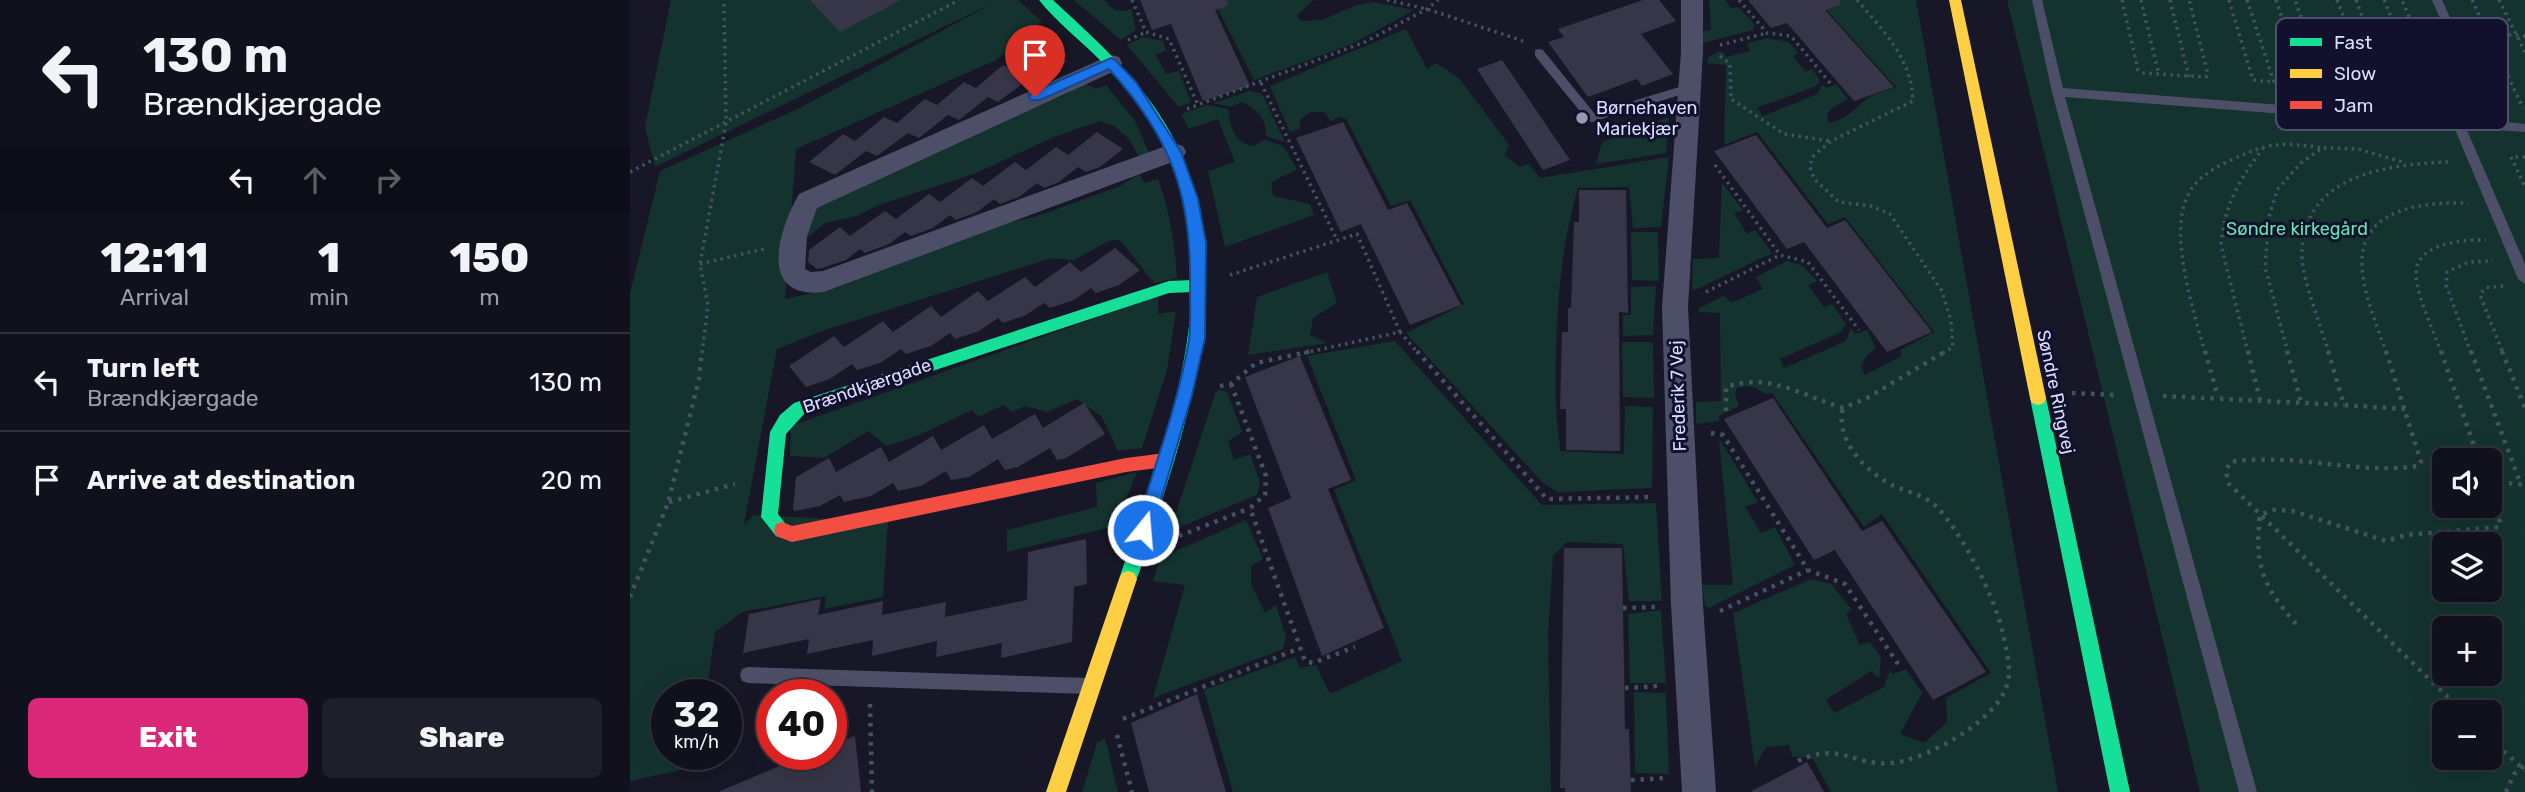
<!DOCTYPE html>
<html lang="en">
<head>
<meta charset="utf-8">
<style>
  :root { --surface:#11111d; --page:#1e1f2a; --text:#f1f3f6; --muted:#9c9da4; --line:#30313b; --accent:#db2777 }
  body { margin:0; font-family:Rubik,sans-serif; background:var(--page); color:var(--text); height:100vh; display:flex; flex-direction:column; font-size:26px; white-space:nowrap }
  * { box-sizing:border-box; margin:0 }
  p { font-size:23px; color:var(--muted) }
  .icon { flex:none; width:38px; height:38px; fill:none; stroke:currentColor; stroke-width:2; stroke-linecap:round; stroke-linejoin:round }
  .map { position:relative; flex:1; overflow:hidden }
  .drawer { display:flex; flex-direction:column; background:var(--surface); width:630px }
  .drawer>* { flex:none }
  .hud { background:#11111d; color:var(--text); overflow:hidden }
  .buttons { position:absolute; left:1802px; top:448px; display:grid; gap:14px }
  .buttons a { display:grid; place-items:center; width:70px; height:70px; border-radius:10px; background:var(--surface); box-shadow:0 7px 28px #0002,0 0 0 2px var(--line); font-size:35px }
  .speed { position:absolute; left:21px; top:679px; display:flex; gap:14px; font-size:35px; font-weight:700; text-align:center }
  .speed>* { display:grid; place-content:center; width:91px; height:91px; border-radius:50%; background:var(--surface); box-shadow:0 7px 28px #0002,0 0 0 2px var(--line); line-height:1 }
  .speed small { font-size:18px; font-weight:400 }
  .speed .limit { border:10px solid #d22; background:#fff; color:#111 }
  .pin { position:absolute; display:grid; place-items:center; width:60px; height:60px; color:#fff; margin:-72px -30px; border-radius:50% 50% 50% 0; rotate:-45deg; box-shadow:0 0 7px #0007 }
  .pin .icon { rotate:45deg }
  .me { position:absolute; width:77px; margin:-38px; rotate:17deg; stroke-linejoin:round; filter:drop-shadow(0 0 5px #0008) }
  .turn { display:flex; align-items:center; gap:24px; height:147px; padding:0 28px; font-size:32px }
  .turn .icon { width:91px; height:91px; stroke-width:2.5 }
  .turn b { display:block; font-size:49px; line-height:60px }
  .lanes { display:flex; align-items:center; height:66px; padding:0 28px; background:#0003; justify-content:center; gap:35px; direction:ltr }
  .lanes .off { opacity:.35 }
  .eta { display:flex; justify-content:space-evenly; align-items:center; height:119px; text-align:center }
  .eta b { font-size:42px; font-weight:800; line-height:49px }
  .cta { display:flex; gap:14px; margin-top:auto; padding:14px 28px }
  .cta a { flex:1; height:80px; border-radius:10px; background:var(--accent); color:#fff; font-size:28px; font-weight:800; line-height:80px; text-align:center }
  .cta a+a { background:var(--page); color:var(--text) }
  ul { padding:0; list-style:none }
  li { display:flex; align-items:center; gap:21px; height:98px; padding:0 28px; border-top:2px solid var(--line) }
  li div { flex:1 }
  li b { display:block; font-size:26px }
  li em { font-style:normal }
  main { display:flex; flex:1; min-height:0 }
  .map>svg:first-child { display:block }
</style>
</head>
<body>
<main>
<section class="drawer">
<div class="hud">
<div class="turn"><svg class="icon" aria-label="left" viewBox="0 0 24 24"><path d="M17 20v-9H6M10 6l-5 5 5 5"/></svg><div><b>130 m</b>Brændkjærgade</div></div>
<div class="lanes"><svg class="icon" aria-label="left" viewBox="0 0 24 24"><path d="M17 20v-9H6M10 6l-5 5 5 5"/></svg><svg class="icon off" aria-label="ahead" viewBox="0 0 24 24"><path d="M12 20V5M6 11l6-6 6 6"/></svg><svg class="icon off" aria-label="right" viewBox="0 0 24 24"><path d="M7 20v-9h11M14 6l5 5-5 5"/></svg></div>
</div>
<div class="eta">
<div><b>12:11</b><p>Arrival</p></div>
<div><b>1</b><p>min</p></div>
<div><b>150</b><p>m</p></div>
</div>
<ul>
<li><svg class="icon" aria-label="left" viewBox="0 0 24 24"><path d="M17 20v-9H6M10 6l-5 5 5 5"/></svg><div><b>Turn left</b><p>Brændkjærgade</p></div><em>130 m</em></li>
<li><svg class="icon" aria-label="arrive" viewBox="0 0 24 24"><path d="M6 21V4h12l-3 4 3 4H6"/></svg><div><b>Arrive at destination</b></div><em>20 m</em></li>
</ul>
<div class="cta"><a>Exit</a><a>Share</a></div>
</section>
<div class="map">
<svg width="1895" height="792" viewBox="0 0 1895 792">
  <rect width="100%" height="100%" fill="#171727"/>
  <g fill="#14332f" fill-rule="evenodd">
    <path d="M41,0H388L412,22L366,60L166,149L155,299L206,288L375,223L405,217L490,186L509,174L514,183L528,179C540,212 545,243 547,278L524,283L490,240L479,241L444,260L421,258L189,332L147,349L114,524L124,515L258,522L253,597L194,609L196,596L112,612L85,632L76,695H37V754H68L66,767L0,781V294L30,171L170,108L365,2L25,167L15,127Z"/>
    <path d="M444,0H475C482,11 489,13 501,9L506,30L491,40Z"/>
    <polygon points="565,0 684,0 667,15 671,21 692,20 727,5 744,2 784,10 722,44 624,80 586,5"/>
    <polygon points="1079,0 1095,0 1101,8 1108,7 1125,25 1123,30 1073,43 1073,31 1081,30"/>
    <path d="M1170,0H1286L1428,792H1201L1183,759L1162,756L1159,745L1136,747L1125,767L1103,613L1181,579L1201,584L1222,610L1216,614L1230,645L1240,642L1251,657L1249,678L1241,671L1196,700L1204,713L1254,687L1260,670L1263,674L1276,669L1292,693L1270,734L1294,743L1317,722L1316,698L1361,673L1252,514L1234,527L1142,393L1135,394C1125,386 1119,385 1107,388L1105,394L1109,406L1089,416V421L1066,424V402L1091,401L1090,313L1069,312L1068,309L1094,295L1101,303L1133,289L1126,277L1157,261L1173,266L1187,281L1178,285L1194,307L1202,304L1216,324L1211,332L1150,359L1154,368L1216,341L1221,328L1225,334L1237,330L1246,348L1237,355L1231,366L1235,375L1272,356L1270,350L1304,332L1215,217L1198,224L1127,132L1094,145L1096,65L1077,63L1078,57L1091,51L1096,57L1120,51L1117,44L1136,38L1159,42L1168,53L1163,56L1175,72L1182,69L1190,80L1186,86L1127,108L1133,116L1187,94L1192,85L1197,88L1206,84L1218,99L1202,108L1197,114L1199,123C1217,120 1225,108 1238,98C1245,93 1257,91 1266,87L1192,5Z"/>
    <path d="M1377,0H1895V792H1570ZM1815,460H1860V506H1815ZM1815,544H1860V590H1815ZM1815,628H1860V674H1815ZM1815,712H1860V758H1815Z"/>
    <path d="M776,29L797,69L806,63L829,78L879,145L874,155L890,167L899,164L910,178L1039,157L1031,227L1003,228L999,187L948,188C927,258 925,336 926,408C926,423 930,437 930,451L994,454L995,406L1023,407L1022,488L928,492L913,483L776,333L834,304L780,200L761,206L716,119L711,117L701,121L694,112H680L670,120V129L660,132L640,86Z"/>
    <polygon points="513,37 533,41 536,50 526,55 536,74 549,71 561,102 549,107 497,45"/>
    <polygon points="453,82 465,89 476,85 505,121 520,155 509,157 499,139 484,126 470,121 424,137 346,173 246,206 227,216 195,223 173,241 181,208 347,132 435,95"/>
    <path d="M620,91L632,94L655,142L636,136C637,119 627,108 612,102L600,107L583,103Z"/>
    <path d="M577,105L598,109C601,128 603,142 624,146L634,140L653,146L667,169L641,182L643,196L680,204L684,215L595,247L578,171L605,162L588,119L559,129L551,114Z"/>
    <polygon points="1039,117 1036,153 966,164 972,142"/>
    <polygon points="1092,183 1113,210 1104,213 1117,234 1125,230 1142,253 1065,290 1062,289 1063,259 1089,258"/>
    <polygon points="1001,232 1028,232 1029,281 1002,280"/>
    <polygon points="697,272 707,303 683,318 680,335 697,343 618,355 627,297"/>
    <polygon points="1026,286 1023,335 993,336 993,315 1001,315 1001,287"/>
    <polygon points="528,296 528,314 546,311 537,370 512,448 488,451 472,417 447,399 417,412 395,406 382,412 374,405 348,417 342,410 292,434 257,446 238,431 194,458 160,456 161,426"/>
    <polygon points="765,341 912,505 1026,503 1032,601 999,601 993,544 937,542 923,556 918,634 921,792 603,792 574,690 665,657 670,668 686,665 700,694 772,661 704,490 726,480 677,356"/>
    <polygon points="992,342 1023,342 1024,398 993,397"/>
    <polygon points="591,390 597,392 612,432 598,441 604,460 620,454 630,482 627,495 540,531 586,391"/>
    <polygon points="1089,438 1128,502 1115,507 1131,533 1145,527 1165,565 1079,608 1075,605 1072,585 1103,585"/>
    <polygon points="507,472 485,526 377,552 377,530 467,507 466,483"/>
    <polygon points="616,520 633,559 621,566 621,584 635,613 646,605 656,637 653,649 523,698 555,585 523,581 530,558"/>
    <polygon points="1031,610 1036,683 1000,683 998,614"/>
    <polygon points="1004,692 1036,693 1039,774 1005,773"/>
    <polygon points="475,738 488,792 452,792 467,743"/>
  </g>
  <g fill="#363648">
    <polygon points="180,0 271,0 210,32"/>
    <polygon points="510,0 597,0 598,6 585,10 620,86 573,101 541,24 522,30"/>
    <polygon points="1013,0 1029,0 1046,21 1011,34 1043,74 1012,86 1007,79 958,97 918,42 934,37 928,29"/>
    <polygon points="1118,0 1210,0 1210,5 1195,10 1264,87 1224,101 1157,23 1141,28"/>
    <polygon points="410,49 437,61 414,82 407,85 396,81 368,102 358,97 329,120 318,115 289,138 278,133 247,156 236,151 205,175 179,162 213,134 225,141 254,117 267,123 295,99 307,105 334,82 346,88 373,65 385,71"/>
    <polygon points="872,60 940,160 913,170 847,69"/>
    <polygon points="713,122 758,210 777,203 831,305 780,325 731,224 711,232 666,138"/>
    <polygon points="467,132 493,149 470,167 456,172 448,167 429,182 414,188 407,183 389,197 370,204 364,199 347,212 326,220 320,215 303,228 281,236 275,232 259,244 235,253 230,249 216,260 192,268 187,269 178,262 179,250 210,227 220,236 255,211 266,219 299,194 310,202 342,178 353,186 385,162 396,170 426,147 438,155"/>
    <polygon points="1126,135 1197,228 1215,220 1302,332 1257,352 1174,242 1157,249 1084,151"/>
    <polygon points="949,190 996,190 998,313 989,312 990,451 936,450 936,409 930,409 932,332 938,332 938,308 941,308 944,222 949,222"/>
    <polygon points="485,248 510,270 489,285 466,293 461,288 444,300 420,308 414,303 396,315 373,323 368,318 349,331 325,339 320,333 301,346 276,354 271,349 250,363 227,370 222,364 200,379 176,387 159,366 204,336 214,347 253,321 263,332 301,306 311,317 348,291 358,301 395,277 405,287 440,262 451,272"/>
    <polygon points="670,356 721,480 698,489 754,628 692,656 638,508 661,498 615,377"/>
    <polygon points="1143,398 1232,531 1252,521 1356,672 1303,700 1205,550 1184,560 1094,419"/>
    <polygon points="454,403 475,434 436,458 427,460 420,448 388,467 375,470 368,459 339,477 321,480 316,471 291,486 268,491 263,483 241,496 214,502 210,495 190,506 165,511 163,509 166,477 199,458 206,472 251,447 259,462 303,436 311,450 354,425 362,439 405,414 413,428"/>
    <polygon points="456,539 457,584 444,587 442,642 371,658 372,643 306,657 307,641 242,656 243,640 177,654 179,639 113,653 119,614 191,599 188,615 253,601 252,615 316,602 315,617 397,600 398,552"/>
    <polygon points="934,548 992,548 995,729 999,729 1001,792 935,792 935,788 930,788"/>
    <polygon points="567,694 596,792 519,792 501,723"/>
    <polygon points="225,736 231,792 88,792 178,754 201,754 201,745"/>
    <polygon points="1177,762 1194,792 1120,792"/>
  </g>
  <g fill="none" stroke-linecap="round" stroke-linejoin="round">
    <g stroke="#435360" stroke-width="3.5" stroke-dasharray="2.5 4.5" stroke-linecap="butt">
      <polyline points="502,0 516,32 539,39 568,105"/>
      <polyline points="757,0 797,9 893,41"/>
      <polyline points="1109,0 1137,33 1161,36 1200,83"/>
      <path d="M1227,0C1253,30 1282,59 1283,101L1201,141L1182,157L1180,167L1184,179L1209,202L1241,206L1260,214L1312,291L1321,321L1323,347L1313,353"/>
      <polyline points="1492,0 1508,70 1513,73 1576,77 1578,74 1559,0"/>
      <polyline points="1511,0 1529,75"/>
      <polyline points="1540,0 1559,77"/>
      <polyline points="1599,0 1623,80 1696,87 1665,0"/>
      <polyline points="1617,0 1644,82"/>
      <polyline points="1646,0 1674,85"/>
      <polyline points="1707,0 1742,89 1810,92 1772,0"/>
      <polyline points="1726,0 1761,90"/>
      <polyline points="1754,0 1792,91"/>
      <polyline points="1842,0 1893,108"/>
      <polyline points="1869,0 1895,52"/>
      <polyline points="1844,32 1895,36"/>
      <polyline points="498,40 516,32"/>
      <polyline points="1090,45 1137,33"/>
      <polyline points="1090,56 1100,64 1101,99 1154,134 1200,141"/>
      <polyline points="1690,69 1735,72"/>
      <polyline points="631,83 707,240"/>
      <polyline points="557,109 735,42 797,9 808,0"/>
      <polyline points="1895,157 1881,157 1895,187"/>
      <polyline points="1085,165 1150,255 1178,262 1229,330"/>
      <polyline points="0,172 329,0"/>
      <polyline points="70,264 134,249"/>
      <polyline points="600,275 727,234 770,332"/>
      <polyline points="1873,286 1855,288 1850,295 1873,353"/>
      <polyline points="1076,292 1150,255"/>
      <polyline points="72,353 78,305 70,264 96,123 94,0"/>
      <polyline points="674,353 770,332 788,353"/>
      <path d="M1575,353C1564,312 1538,234 1558,195C1566,178 1583,169 1599,161C1638,143 1650,141 1692,148"/>
      <path d="M1618,353L1591,245C1594,205 1610,179 1633,148"/>
      <polyline points="1658,353 1635,267 1639,217 1647,190 1671,163 1692,148 1728,149 1776,163"/>
      <path d="M1699,353C1692,330 1673,280 1672,259C1669,175 1757,164 1820,162"/>
      <path d="M1756,353C1747,324 1731,290 1732,259C1734,206 1799,202 1838,203"/>
      <path d="M1811,353C1804,331 1787,297 1786,275C1785,243 1833,239 1856,240"/>
      <polyline points="1841,353 1816,285 1817,272 1839,262 1863,261"/>
    </g>
    <g stroke="#435360" stroke-width="4.5" stroke-dasharray="3.5 6" stroke-linecap="butt">
      <polyline points="787,351 917,499 1023,497"/>
      <polyline points="1575,351 1588,397"/>
      <polyline points="1618,351 1630,400"/>
      <polyline points="1657,351 1671,402"/>
      <polyline points="1698,351 1714,405 1775,409"/>
      <path d="M1756,351L1791,462L1789,466C1725,475 1664,452 1600,462L1596,471L1598,483L1833,712"/>
      <polyline points="1811,351 1849,460"/>
      <polyline points="1841,351 1891,485"/>
      <polyline points="1872,351 1895,408"/>
      <polyline points="601,384 636,476 635,495 620,508 675,661 683,663 725,647"/>
      <polyline points="590,386 601,384 626,363 682,351"/>
      <polyline points="1442,393 1486,395"/>
      <polyline points="1533,396 1714,405"/>
      <path d="M1096,411V387C1139,372 1173,396 1213,408L1237,398L1316,351"/>
      <polyline points="1081,433 1093,435 1178,570 1215,584 1268,664"/>
      <polyline points="1860,481 1895,485"/>
      <polyline points="39,502 105,484"/>
      <polyline points="549,536 620,508"/>
      <polyline points="0,597 38,503 69,379 72,351"/>
      <polyline points="993,608 1025,607"/>
      <polyline points="1090,611 1178,570"/>
      <path d="M1666,624C1633,586 1624,566 1630,515L1644,510L1663,511L1756,541L1776,535L1869,527L1870,522L1860,493"/>
      <polyline points="995,688 1029,686"/>
      <polyline points="240,704 242,792"/>
      <polyline points="493,719 670,648"/>
      <polyline points="487,735 502,792"/>
      <polyline points="1860,738 1895,771"/>
      <path d="M1168,761C1211,741 1222,766 1261,763C1297,760 1371,719 1378,681C1381,667 1376,648 1373,634C1365,597 1333,535 1307,507C1295,495 1279,493 1264,486C1236,472 1205,441 1213,408"/>
      <polyline points="1001,780 1036,778"/>
      <polyline points="1876,792 1884,774 1895,765"/>
    </g>
    <g fill="#4c4f67" fill-rule="evenodd">
      <polygon points="1402,0 1412,0 1433,88 1855,121 1802,0 1812,0 1867,121 1895,124 1895,132 1836,128 1895,264 1895,284 1888,279 1824,127 1435,97 1627,792 1609,792 1422,92"/>
      <polygon points="909,49 913,50 964,113 1059,84 1065,88 1063,91 962,122 958,121 905,56 905,50"/>
      <polygon points="118,667 459,678 465,680 467,686 465,692 459,694 118,683 112,681 110,675 112,669"/>
    </g>
    <g fill="#4c4f67" fill-rule="evenodd">
      <polygon points="1051,0 1073,0 1073,52 1058,307 1073,605 1086,792 1052,792 1041,605 1032,307 1051,52"/>
      <path d="M481,55L489,57L492,63L489,69L187,208L177,236L175,269L181,272L193,271L544,143L553,146L556,152L553,158L194,292C127,300 148,230 169,194Z"/>
    </g>
    <g fill="#16e098" fill-rule="evenodd">
      <path d="M409,0H423C464,38 507,76 536,125C605,238 572,376 534,494C524,524 517,556 504,585L498,587L492,585L489,579C520,486 557,391 562,292L539,293L175,413L156,434L148,514L160,530L158,536L152,538L146,536L131,517L140,432L150,415L164,403L539,281L562,280C560,189 537,131 474,64C453,42 427,23 409,0Z"/>
      <polygon points="1408,391 1414,393 1416,398 1500,792 1480,792 1400,398 1402,393"/>
    </g>
    <g fill="#ffcf43" fill-rule="evenodd">
      <polygon points="1319,0 1331,0 1416,398 1414,403 1408,405 1402,403 1400,398"/>
      <polygon points="498,571 504,573 507,579 436,792 416,792 489,579 492,573"/>
    </g>
    <polygon fill="#f24e42" fill-rule="evenodd" points="535,453 541,455 543,460 541,465 535,467 496,472 162,542 146,536 144,530 146,524 152,522 162,526 496,458"/>
  </g>
  <path fill="#1a73e8" stroke="#114b97" stroke-width="2" d="M481,58L485,60L506,82L551,152L568,199L576,243L575,338L562,395L522,530L519,536L513,538L507,536L505,530C524,468 548,405 559,340C561,323 560,304 560,287C562,196 541,137 479,69L410,100H401L399,97L401,93Z"/>
  <circle fill="#9898b3" stroke="#11112d" stroke-width="2.5" cx="952" cy="118" r="7"/>
  <g text-anchor="middle" stroke-width="6" stroke-linejoin="round" paint-order="stroke">
    <g font-size="18" fill="#dddeff" stroke="#11112d" text-anchor="start">
      <text x="966" y="114">Børnehaven<tspan x="966" dy="21">Mariekjær</tspan></text>
    </g>
    <g font-size="18" fill="#63e5af" stroke="#11112d">
      <text x="1667" y="235">Søndre kirkegård</text>
    </g>
    <g font-size="18" fill="#dddeff" stroke="#11112d">
      <text transform="translate(237 386) rotate(-19)" y="6">Brændkjærgade</text>
      <text transform="translate(1426 392) rotate(78)" y="6">Søndre Ringvej</text>
      <text transform="translate(1048 396) rotate(-92)" y="6">Frederik 7 Vej</text>
    </g>
  </g>
  <rect x="1646" y="18" width="232" height="112" rx="10" fill="#11112d" stroke="#4e4e6c" stroke-width="2"/>
  <rect x="1660" y="38" width="32" height="8" fill="#16e098"/>
  <rect x="1660" y="69" width="32" height="9" fill="#ffcf43"/>
  <rect x="1660" y="101" width="32" height="8" fill="#f24e42"/>
  <g font-size="19" fill="#dddeff">
    <text x="1704" y="49">Fast</text>
    <text x="1704" y="80">Slow</text>
    <text x="1704" y="112">Jam</text>
  </g>
</svg>
<div class="buttons">
<a><svg class="icon" aria-label="sound" viewBox="0 0 24 24"><path d="M4 9h4l5-4v14l-5-4H4zM17 9q2 3 0 6"/></svg></a>
<a><svg class="icon" aria-label="layers" viewBox="0 0 24 24"><path d="M12 4l9 5-9 5-9-5zM3 14l9 5 9-5"/></svg></a>
<a>+</a>
<a>−</a>
</div>
<div class="speed"><div>32<small>km/h</small></div><div class="limit">40</div></div>
<div class="pin" style="left:405px;top:97px;background:#d93025"><svg class="icon" aria-label="arrive" viewBox="0 0 24 24"><path d="M6 21V4h12l-3 4 3 4H6"/></svg></div>
<svg class="me" style="left:513px;top:530px" viewBox="-20 -20 40 40"><circle r="17" fill="#1a73e8" stroke="#fff" stroke-width="3"/><path d="M0-11L8 9 0 5-8 9z" fill="#fff"/></svg>
</div>
</main>
</body>
</html>
